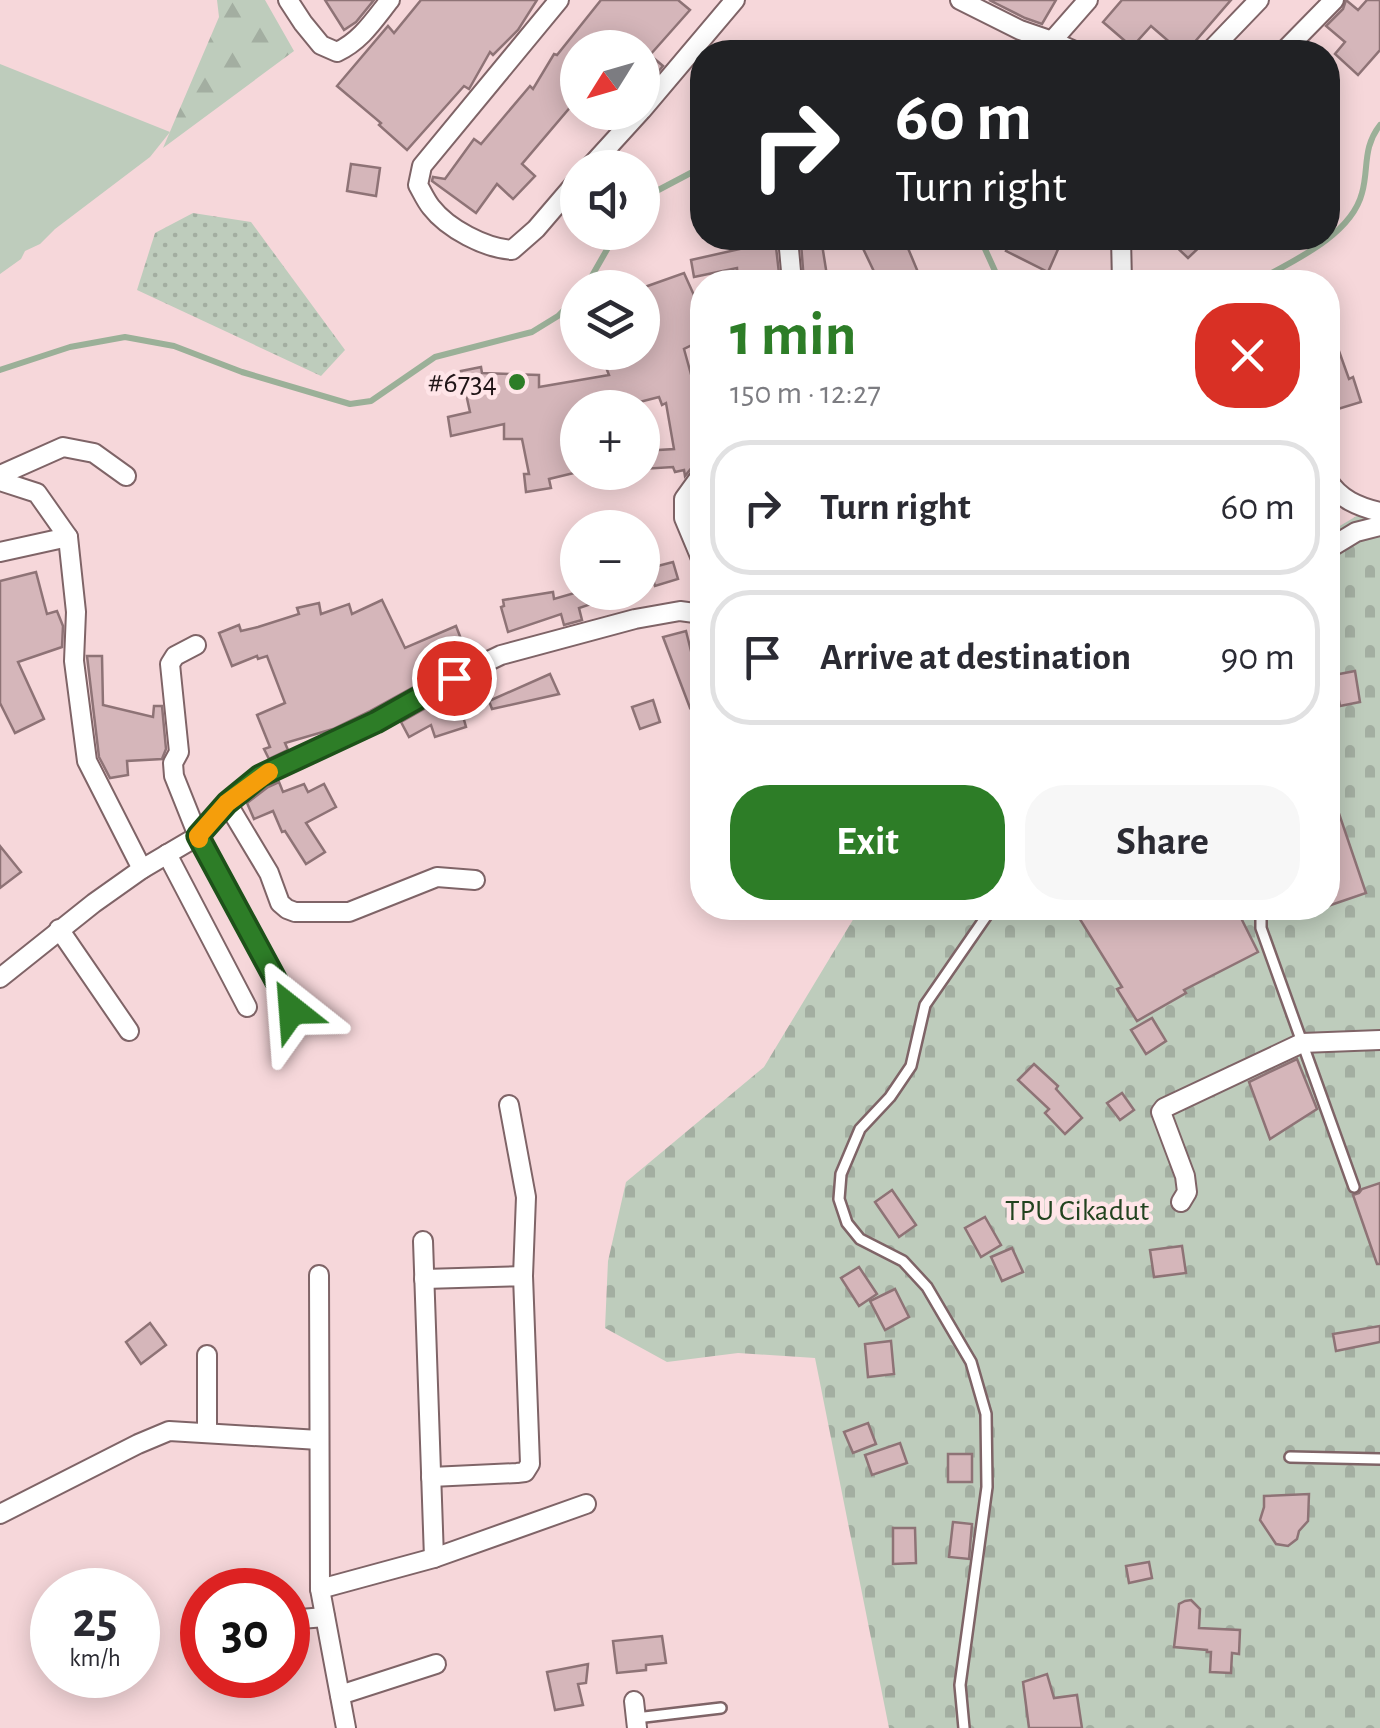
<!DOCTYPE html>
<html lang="en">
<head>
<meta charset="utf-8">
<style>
  :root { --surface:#fff; --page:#f7f7f7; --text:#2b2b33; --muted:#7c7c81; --line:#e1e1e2; --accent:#2d7d27 }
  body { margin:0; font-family:"Alegreya Sans",sans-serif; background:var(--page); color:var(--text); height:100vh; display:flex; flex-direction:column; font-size:38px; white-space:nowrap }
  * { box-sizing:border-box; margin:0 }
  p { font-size:32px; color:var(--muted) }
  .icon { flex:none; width:55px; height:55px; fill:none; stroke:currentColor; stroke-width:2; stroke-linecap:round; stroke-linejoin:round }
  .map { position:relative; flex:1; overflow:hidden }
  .drawer { position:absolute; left:690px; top:270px; width:650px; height:650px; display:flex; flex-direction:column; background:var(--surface); border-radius:40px; box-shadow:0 5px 25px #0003 }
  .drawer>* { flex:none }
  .guide { position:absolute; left:690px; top:40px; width:650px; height:210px; border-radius:40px; box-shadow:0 5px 25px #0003; background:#202124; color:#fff; overflow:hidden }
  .needle { width:65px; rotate:233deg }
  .tools { position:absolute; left:560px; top:30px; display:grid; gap:20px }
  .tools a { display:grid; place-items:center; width:100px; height:100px; border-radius:50%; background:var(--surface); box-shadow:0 5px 25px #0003; font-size:50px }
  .speed { position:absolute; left:30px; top:1568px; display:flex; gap:20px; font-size:50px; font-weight:700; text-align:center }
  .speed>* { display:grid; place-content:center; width:130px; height:130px; border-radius:50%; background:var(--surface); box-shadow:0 5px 25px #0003; line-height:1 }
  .speed small { font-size:25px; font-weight:400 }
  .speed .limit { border:15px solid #d22; background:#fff; color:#111 }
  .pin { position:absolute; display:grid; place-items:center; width:85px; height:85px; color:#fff; margin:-42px; border:5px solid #fff; border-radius:50%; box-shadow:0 2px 10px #0007 }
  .me { position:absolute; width:110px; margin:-55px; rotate:332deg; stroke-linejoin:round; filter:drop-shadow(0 0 8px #0008) }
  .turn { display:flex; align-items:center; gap:35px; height:210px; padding:0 40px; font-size:45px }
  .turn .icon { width:130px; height:130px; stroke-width:2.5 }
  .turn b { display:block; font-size:70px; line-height:85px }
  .round { display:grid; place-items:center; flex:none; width:105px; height:105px; border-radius:40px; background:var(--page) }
  .head { display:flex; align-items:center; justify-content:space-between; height:170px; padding:0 40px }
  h1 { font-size:60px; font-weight:700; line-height:75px; color:var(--accent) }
  .action { display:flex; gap:20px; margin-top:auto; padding:20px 40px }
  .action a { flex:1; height:115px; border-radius:40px; background:var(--accent); color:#fff; font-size:40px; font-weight:700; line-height:115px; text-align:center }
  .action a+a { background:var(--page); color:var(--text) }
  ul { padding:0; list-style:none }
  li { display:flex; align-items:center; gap:30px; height:135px; margin:0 20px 15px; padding:0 20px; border:5px solid var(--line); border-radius:40px }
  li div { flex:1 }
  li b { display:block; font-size:38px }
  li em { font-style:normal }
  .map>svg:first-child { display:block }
</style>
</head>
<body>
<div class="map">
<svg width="1380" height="1728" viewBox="0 0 1380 1728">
  <defs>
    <pattern id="forest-firs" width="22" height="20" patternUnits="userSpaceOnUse" patternTransform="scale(2.5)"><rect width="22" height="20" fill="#beccbc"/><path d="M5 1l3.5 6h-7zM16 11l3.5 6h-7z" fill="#a3aea1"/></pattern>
    <pattern id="cemetery-stones" width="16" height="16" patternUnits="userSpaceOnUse" patternTransform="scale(2.5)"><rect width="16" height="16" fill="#beccbc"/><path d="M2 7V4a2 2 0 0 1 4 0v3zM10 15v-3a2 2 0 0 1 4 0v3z" fill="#a3aea1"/></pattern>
    <pattern id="park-dots" width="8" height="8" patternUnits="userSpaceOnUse" patternTransform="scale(2.5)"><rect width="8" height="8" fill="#beccbc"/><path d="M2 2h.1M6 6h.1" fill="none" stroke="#a3aea1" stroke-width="1.8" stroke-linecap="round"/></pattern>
  </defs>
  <rect width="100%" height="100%" fill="#f6d7da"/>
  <polygon fill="#beccbc" points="0,64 170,132 150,157 55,229 40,244 25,251 21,259 0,274"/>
  <polygon fill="url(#forest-firs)" points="217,0 265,0 294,51 163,148 219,17"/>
  <polygon fill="url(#cemetery-stones)" points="1370,508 1380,508 1380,1728 889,1728 815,1358 738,1353 667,1362 605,1328 608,1261 626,1182 764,1067 860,908 1328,908 1328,533"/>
  <polygon fill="url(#park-dots)" points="193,213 251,222 345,350 321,376 137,290 155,233"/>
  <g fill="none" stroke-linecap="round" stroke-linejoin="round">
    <g stroke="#9bb098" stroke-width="6">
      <polyline points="642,201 647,196 702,167"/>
      <polyline points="980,238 1000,282"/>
      <path d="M1255,282C1291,262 1351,236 1362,193C1369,169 1362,148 1380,125"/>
      <polyline points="585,288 617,232"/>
      <polyline points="0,370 70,347 125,337 174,346 242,372 350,404 371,401 435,357 532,332 558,316 578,296"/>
    </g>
  </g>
  <g fill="#d5b6ba" stroke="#8e7376" stroke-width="2.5">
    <polygon points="325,0 374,0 356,22 344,30"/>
    <polygon points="421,0 537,0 518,30 493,55 490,52 469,89 464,86 407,150 379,125 381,123 337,86 388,26 394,33"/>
    <polygon points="601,0 678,0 690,10 650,55 663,66 657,73 642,80 642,48 622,48 614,39 607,48 578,48 578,98 522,164 535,176 513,199 497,184 476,213 432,181 433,177 445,179 474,139 481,144 530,86 533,89 554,54 557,55"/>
    <polygon points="989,0 1056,0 1042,24 1025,18"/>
    <polygon points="1122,0 1231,0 1186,52 1181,52 1151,26 1132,47 1103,22"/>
    <polygon points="1346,0 1358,10 1367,0 1380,0 1380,50 1358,75 1335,54 1345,42 1326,26 1343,9"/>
    <polygon points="351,164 380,168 376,196 347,191"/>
    <polygon points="803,238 821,238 828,282 804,282 801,243 803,243"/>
    <polygon points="858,238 892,238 892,246 905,241 920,277 907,282 879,282"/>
    <polygon points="1013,238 1063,238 1048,272 1006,251"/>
    <polygon points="1167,238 1209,238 1188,258"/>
    <polygon points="776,247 780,282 738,282 737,268 694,277 691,260 744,248"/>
    <polygon points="684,273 702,313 702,340 684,349 694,385 702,383 702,405 697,406 702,431 702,443 695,444 700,462 693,466 685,476 684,470 675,472 673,467 642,469 642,451 674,449 666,403 662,405 659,397 620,407 619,404 578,408 578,472 549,479 551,488 526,492 524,474 529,474 522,439 504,439 504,424 451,436 448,417 470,412 461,371 481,367 482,373 539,375 539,387 609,375 600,352 642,352 642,288"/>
    <polygon points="1330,326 1349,379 1353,377 1361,402 1328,412 1328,327"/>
    <polygon points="673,562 678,579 655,586 650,568"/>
    <polygon points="36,572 47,614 57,611 63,626 62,647 18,662 44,719 15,733 0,703 0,581"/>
    <polygon points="553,592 554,599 578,592 604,592 606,599 579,608 582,620 564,625 561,614 508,632 501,607 504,606 503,600"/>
    <polygon points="382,600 405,648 456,626 468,657 370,711 333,729 285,743 288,750 269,759 264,749 270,747 257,715 285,703 267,656 258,659 257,656 232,666 219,633 239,625 241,631 258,627 299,614 297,608 319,603 321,614 349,604 352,614"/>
    <polygon points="686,631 699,683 702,681 702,702 690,708 663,637"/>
    <polygon points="87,656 102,656 103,705 153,717 154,706 162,706 166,749 162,759 127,761 128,775 110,778 99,757"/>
    <polygon points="1355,671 1360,702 1340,706 1334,675"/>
    <polygon points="550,674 559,694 492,709 489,701"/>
    <polygon points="456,691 466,727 435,737 431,725 409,737 401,722"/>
    <polygon points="653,700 660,722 640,729 632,707"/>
    <polygon points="279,782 283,792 304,784 308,792 324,784 336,807 306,823 325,852 306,864 285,831 282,832 273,811 254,819 247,803 268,787"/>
    <polygon points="1328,790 1331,790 1366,893 1328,906"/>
    <polygon points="0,846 21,872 0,888"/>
    <polygon points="1073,908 1236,908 1258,952 1184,990 1186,993 1137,1021 1117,989 1122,987"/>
    <polygon points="1152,1018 1166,1041 1146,1054 1131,1030"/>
    <polygon points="1297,1059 1317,1109 1270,1139 1249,1082"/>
    <polygon points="1034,1064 1058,1086 1056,1089 1082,1118 1065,1134 1045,1113 1049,1109 1018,1080"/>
    <polygon points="1122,1093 1134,1110 1120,1120 1107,1103"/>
    <polygon points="1380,1183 1380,1264 1377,1264 1353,1195 1359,1193 1362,1189"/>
    <polygon points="892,1190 916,1225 899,1237 875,1202"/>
    <polygon points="985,1217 1001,1245 981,1257 965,1228"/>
    <polygon points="1182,1246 1186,1273 1154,1277 1150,1250"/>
    <polygon points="1012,1248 1023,1272 1002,1281 991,1257"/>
    <polygon points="859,1267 877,1294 859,1306 841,1278"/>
    <polygon points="895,1289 909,1317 885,1330 870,1301"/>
    <polygon points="150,1323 166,1345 141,1364 126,1342"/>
    <polygon points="1380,1326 1380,1342 1336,1351 1333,1334"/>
    <polygon points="891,1341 894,1374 868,1377 865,1344"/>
    <polygon points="868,1423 876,1444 853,1453 844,1432"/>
    <polygon points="900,1443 907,1463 872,1475 865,1455"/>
    <rect x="948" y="1454" width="24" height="28"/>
    <polygon points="1309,1494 1308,1521 1299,1531 1297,1539 1288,1546 1276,1544 1260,1520 1264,1507 1264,1496"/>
    <polygon points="953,1522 972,1524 969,1559 949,1557"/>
    <polygon points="893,1528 915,1528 916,1563 893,1564"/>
    <polygon points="1149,1562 1152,1578 1129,1583 1126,1566"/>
    <polygon points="1191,1600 1200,1609 1199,1628 1240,1630 1239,1654 1232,1653 1231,1673 1210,1672 1211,1652 1207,1652 1207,1650 1174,1647 1179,1604 1185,1601"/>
    <polygon points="662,1636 666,1663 646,1665 646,1670 617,1673 613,1641"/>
    <polygon points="588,1664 586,1683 578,1684 583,1705 555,1710 547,1672"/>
    <polygon points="1047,1674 1054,1698 1077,1695 1082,1728 1029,1728 1023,1682"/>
  </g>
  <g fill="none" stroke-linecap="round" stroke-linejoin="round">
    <defs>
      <g id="lane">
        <polyline points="1268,908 1261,914 1261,928 1354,1187"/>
        <polyline points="1290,1457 1380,1459"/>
        <polyline points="636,1718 721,1708"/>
        <polyline points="964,1728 960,1685 987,1487 986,1414 971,1362 927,1287 903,1261 860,1239 847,1223 839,1199 841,1174 860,1129 890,1097 911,1066 925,1005 992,908"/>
      </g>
      <g id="street">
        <path d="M288,0L303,23L321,45L337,52C361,41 374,20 390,0"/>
        <path d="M559,0L422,166L418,185C422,192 426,201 431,207C448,229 485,248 512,250L536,229L578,180"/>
        <polyline points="960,0 1020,30 1052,41 1077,52"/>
        <polyline points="1052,41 1088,0"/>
        <polyline points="1209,52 1259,0"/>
        <polyline points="1283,52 1334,0"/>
        <polyline points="642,110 735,0"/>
        <polyline points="589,168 640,112"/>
        <polyline points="788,238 792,282"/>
        <polyline points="1121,238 1122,282"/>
        <polyline points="702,474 684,499 684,518 702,561"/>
        <polyline points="0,475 63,447 94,453 126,476"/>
        <path d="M1328,480C1339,499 1359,507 1380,512"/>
        <polyline points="0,481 37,493 68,537 76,612 74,661 87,761 142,869"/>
        <polyline points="1328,549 1356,532 1380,526"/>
        <polyline points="0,552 68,537"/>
        <polyline points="196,645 175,656 170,664 179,752 173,763 174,776 198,836 292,1010"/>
        <polyline points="227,803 269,873 280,903 287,909 295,912 349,912 437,877 475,880"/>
        <polyline points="167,854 247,1007"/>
        <polyline points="59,929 129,1031"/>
        <polyline points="0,978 94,903 142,869 198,836 227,803 261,776 376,722 453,678 501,655 635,619 680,611 702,614"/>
        <polyline points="509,1105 526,1197 523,1276"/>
        <polyline points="1181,1202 1187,1192 1185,1176 1161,1112 1164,1108 1302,1043 1380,1040"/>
        <polyline points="423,1241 434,1558"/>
        <polyline points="319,1275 320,1589 346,1728"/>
        <polyline points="424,1279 523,1276 530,1464 525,1472 517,1473 431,1477"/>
        <polyline points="207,1432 207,1355"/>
        <polyline points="0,1514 138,1444 169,1431 319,1440"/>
        <polyline points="320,1589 434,1558 586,1504"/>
        <polyline points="288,1620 325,1617"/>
        <polyline points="340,1695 436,1664"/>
        <polyline points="634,1701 637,1728"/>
      </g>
    </defs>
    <use href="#lane" stroke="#7f6467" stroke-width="14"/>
    <use href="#street" stroke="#7f6467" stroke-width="22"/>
    <use href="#lane" stroke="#fff" stroke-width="9"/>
    <use href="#street" stroke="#fff" stroke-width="18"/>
  </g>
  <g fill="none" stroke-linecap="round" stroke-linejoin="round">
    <defs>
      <polyline id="route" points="292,1010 198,836 227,803 260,776 376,722 454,678"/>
    </defs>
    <use href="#route" stroke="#1d5119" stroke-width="25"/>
    <use href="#route" stroke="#2d7d27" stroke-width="18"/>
    <polyline stroke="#f59e0b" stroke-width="18" points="199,839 198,836 227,803 269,772"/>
  </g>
  <circle fill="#2d7d27" stroke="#ffe5e8" stroke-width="4" cx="517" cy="382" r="10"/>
  <g text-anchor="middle" stroke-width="9" stroke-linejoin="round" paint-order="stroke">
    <g font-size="30" fill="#201517" stroke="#ffe5e8" text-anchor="end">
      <text x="497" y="392">#6734</text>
    </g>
    <g font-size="30" fill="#22431f" stroke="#ffe5e8">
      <text x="1077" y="1220">TPU Cikadut</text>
    </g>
  </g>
</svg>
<div class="tools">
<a><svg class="needle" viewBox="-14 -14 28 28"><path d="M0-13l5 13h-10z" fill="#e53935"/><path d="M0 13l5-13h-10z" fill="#7c7c81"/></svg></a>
<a><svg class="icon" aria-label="sound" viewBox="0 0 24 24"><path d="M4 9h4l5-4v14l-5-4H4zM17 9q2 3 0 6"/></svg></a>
<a><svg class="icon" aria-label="layers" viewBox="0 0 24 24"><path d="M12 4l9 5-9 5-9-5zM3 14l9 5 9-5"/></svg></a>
<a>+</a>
<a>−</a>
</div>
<div class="speed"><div>25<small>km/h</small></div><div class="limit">30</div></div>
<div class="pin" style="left:454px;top:678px;background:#d93025"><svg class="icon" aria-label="arrive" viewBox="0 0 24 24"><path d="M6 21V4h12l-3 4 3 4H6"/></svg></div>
<svg class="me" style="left:292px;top:1010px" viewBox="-20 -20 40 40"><path d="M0-17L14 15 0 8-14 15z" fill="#2d7d27" stroke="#fff" stroke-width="4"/></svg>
<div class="guide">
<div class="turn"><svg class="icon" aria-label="right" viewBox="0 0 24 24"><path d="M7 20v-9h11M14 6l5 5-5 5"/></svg><div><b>60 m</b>Turn right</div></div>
</div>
<section class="drawer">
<div class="head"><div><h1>1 min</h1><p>150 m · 12:27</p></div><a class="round" style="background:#d93025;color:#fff"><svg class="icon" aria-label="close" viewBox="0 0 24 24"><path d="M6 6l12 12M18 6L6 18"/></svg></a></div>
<ul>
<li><svg class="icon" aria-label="right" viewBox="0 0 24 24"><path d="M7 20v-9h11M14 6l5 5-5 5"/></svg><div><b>Turn right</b></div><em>60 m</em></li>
<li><svg class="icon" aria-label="arrive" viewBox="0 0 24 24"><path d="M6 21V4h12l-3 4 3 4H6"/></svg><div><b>Arrive at destination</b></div><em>90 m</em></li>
</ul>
<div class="action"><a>Exit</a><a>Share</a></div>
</section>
</div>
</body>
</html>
